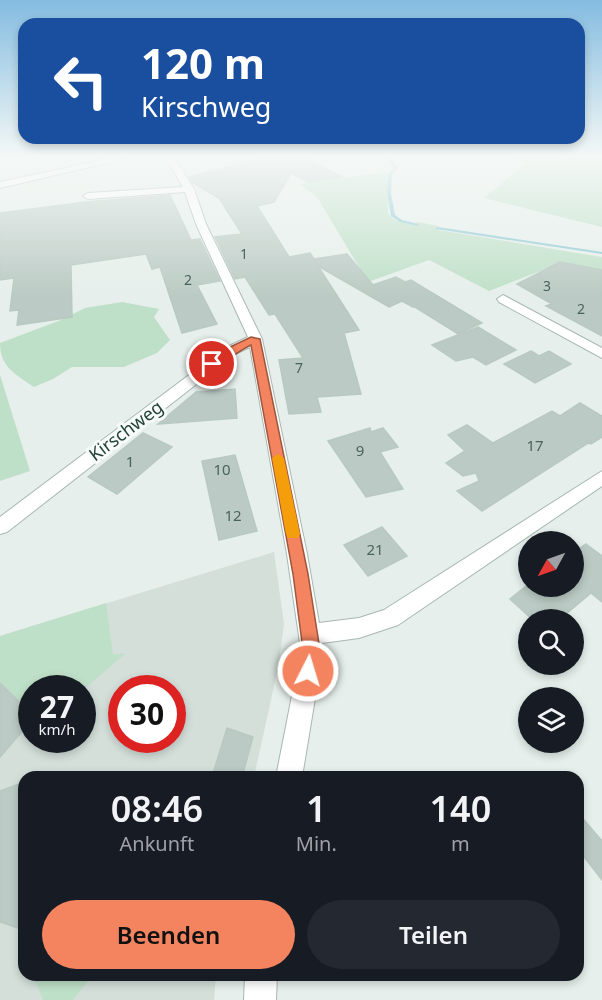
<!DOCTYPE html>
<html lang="de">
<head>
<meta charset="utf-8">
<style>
  :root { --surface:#171b24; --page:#242831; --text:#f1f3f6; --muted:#9ea1a6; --accent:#f4845f }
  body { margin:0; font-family:"Noto Sans",sans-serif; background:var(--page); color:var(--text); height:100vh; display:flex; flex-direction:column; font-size:22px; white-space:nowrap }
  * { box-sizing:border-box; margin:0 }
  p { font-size:20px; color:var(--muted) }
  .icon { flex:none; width:33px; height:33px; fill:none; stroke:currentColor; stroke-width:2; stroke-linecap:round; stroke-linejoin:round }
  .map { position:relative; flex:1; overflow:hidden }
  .drawer { position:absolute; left:18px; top:771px; width:566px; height:210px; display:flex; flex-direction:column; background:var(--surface); border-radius:18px; box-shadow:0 3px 9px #0003 }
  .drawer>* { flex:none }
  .hud { position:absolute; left:18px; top:18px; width:567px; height:126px; border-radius:18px; box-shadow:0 3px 9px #0003; background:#1a4fa0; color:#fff; overflow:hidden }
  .needle { width:39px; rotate:230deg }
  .tools { position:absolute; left:518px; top:531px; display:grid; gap:12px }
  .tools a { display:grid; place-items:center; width:66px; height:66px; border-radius:50%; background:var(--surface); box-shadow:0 3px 9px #0003; font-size:30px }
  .speed { position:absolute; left:18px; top:675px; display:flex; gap:12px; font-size:30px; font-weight:700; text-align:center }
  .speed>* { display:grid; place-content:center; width:78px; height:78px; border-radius:50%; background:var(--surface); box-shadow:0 3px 9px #0003; line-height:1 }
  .speed small { font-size:15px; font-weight:400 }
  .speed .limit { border:9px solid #d22; background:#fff; color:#111 }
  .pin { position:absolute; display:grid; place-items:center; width:51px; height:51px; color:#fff; margin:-26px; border:3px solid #fff; border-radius:50%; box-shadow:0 2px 6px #0007 }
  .me { position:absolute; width:66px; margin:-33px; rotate:5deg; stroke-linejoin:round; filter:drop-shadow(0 0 4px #0008) }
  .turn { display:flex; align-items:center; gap:21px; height:126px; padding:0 24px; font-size:27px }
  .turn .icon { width:78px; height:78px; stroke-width:2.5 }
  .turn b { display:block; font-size:42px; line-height:51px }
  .eta { display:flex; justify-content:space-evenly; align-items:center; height:102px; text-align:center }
  .eta b { font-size:36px; font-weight:600; line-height:42px }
  .cta { display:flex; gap:12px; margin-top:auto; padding:12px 24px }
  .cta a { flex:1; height:69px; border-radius:36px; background:var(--accent); color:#111; font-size:24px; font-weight:600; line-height:69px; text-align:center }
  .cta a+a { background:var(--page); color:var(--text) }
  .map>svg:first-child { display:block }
</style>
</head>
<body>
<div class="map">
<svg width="602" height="1000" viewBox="0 0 602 1000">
  <rect width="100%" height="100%" fill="#e6efeb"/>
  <path fill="#d4dfda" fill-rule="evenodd" d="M274,552L284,624L278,668L254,777H24V975H216L214,1000H0V636ZM32,688H82V740H32ZM122,688H172V740H122Z"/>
  <g fill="#bfe0c8">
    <polygon points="512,156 602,156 602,227 484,198 526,163 510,157"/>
    <polygon points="387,172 388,214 395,220 416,225 417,222 438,226 438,230 602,257 602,305 548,268 489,291 429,260 368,282 317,197 299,184"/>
    <path d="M122,302L159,309L154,317L170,340L157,353L124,367H72L53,379L34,387C15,374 0,367 0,343L61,320L85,308Z"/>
    <polygon points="0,375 30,471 0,481"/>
    <polygon points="106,603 113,655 126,653 83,690 32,688 31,711 0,684 0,636"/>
    <polygon points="33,975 93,975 73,1000 43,1000"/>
  </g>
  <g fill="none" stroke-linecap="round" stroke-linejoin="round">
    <g fill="#8ec9d4" fill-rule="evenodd">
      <polygon points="384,156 388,156 398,168 392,174 391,193 395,215 402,220 418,224 418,226 400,222 391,216 387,193 388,174 394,168"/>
      <polygon points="438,227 602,252 602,254 436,229 436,228"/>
    </g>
  </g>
  <g fill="#bbcac4" stroke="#b8c9c2" stroke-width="1.5">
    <polygon points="261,156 302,156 342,177 308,182 291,173 274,202 257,206 289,257 310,253 314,259 347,254 373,285 396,277 405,282 411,280 482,323 458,334 415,307 413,307 402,301 389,307 318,266 359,330 344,333 361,394 317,397 321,412 289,414 279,360 303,358 275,314 269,315 245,277 235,279 215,237 242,234 219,198 193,183 189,177 264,158"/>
    <polygon points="170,195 191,240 200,239 220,281 197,285 217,324 182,333 160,267 152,269 146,254 71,265 72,317 17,325 19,310 10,311 14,278 0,280 0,213 86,202"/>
    <polygon points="560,262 602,270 602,336 546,306 552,304 517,284"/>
    <polygon points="478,327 516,350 486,365 473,357 456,361 432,345"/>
    <polygon points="531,351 539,356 549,351 571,364 535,383 504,364"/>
    <polygon points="235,389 237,418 158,424 196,392"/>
    <polygon points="580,403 602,416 602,437 591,444 588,443 482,511 457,491 479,481 476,473 463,476 446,463 465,451 448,435 467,425 493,443 552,411 560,416"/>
    <polygon points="370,428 371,432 383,428 398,447 380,452 403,489 366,497 328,441"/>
    <polygon points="143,433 172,447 117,494 88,477"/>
    <polygon points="235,455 257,531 219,540 202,461"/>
    <polygon points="382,527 407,556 368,576 344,545"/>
    <polygon points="586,544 602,556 602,602 591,593 559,620 533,620 510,599 526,586 573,586 573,553"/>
    <polygon points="0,683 32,714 32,720 0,757"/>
    <polygon points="227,728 253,737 242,777 212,777"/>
    <polygon points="24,782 24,930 0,922 0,791"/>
    <polygon points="578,813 602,841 602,880 578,849"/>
  </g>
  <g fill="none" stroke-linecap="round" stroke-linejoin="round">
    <defs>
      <g id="street">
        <polygon points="165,156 173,156 194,189 206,224 262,339 307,554 319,623 359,618 384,610 602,471 602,486 398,625 359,638 322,643 323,650 302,777 276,777 301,650 287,554 250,347 235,354 7,532 0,534 0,517 225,348 248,337 196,224 185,192 88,199 83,196 88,193 183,187"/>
        <polygon points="503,295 602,348 602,358 499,302 497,299"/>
        <polygon points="245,975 277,975 276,1000 244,1000"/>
      </g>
      <polygon id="secondary" points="122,156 137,156 0,188 0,182"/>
    </defs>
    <use href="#street" stroke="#a8b8b2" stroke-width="2"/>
    <use href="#secondary" stroke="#a4bbb3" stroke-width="2"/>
    <use href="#street" fill="#fff" fill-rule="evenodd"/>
    <use href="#secondary" fill="#fff" fill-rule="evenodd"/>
  </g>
  <linearGradient id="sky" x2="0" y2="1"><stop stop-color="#84bce0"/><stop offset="0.53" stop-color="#f4f8f6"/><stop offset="1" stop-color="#f4f8f6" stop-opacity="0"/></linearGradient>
  <rect width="602" height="296" fill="url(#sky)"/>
  <path fill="#f4845f" stroke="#9f563e" stroke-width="1.5" d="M251,337L260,339L308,574L320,650L314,677L308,679L302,677L299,671L303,650L293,574L251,345C238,351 225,363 212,368L207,364L226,349Z"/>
  <polygon fill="#f59e0b" points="278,454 284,458 300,534 298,538 288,538 286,534 272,458"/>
  <g text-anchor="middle" stroke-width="6" stroke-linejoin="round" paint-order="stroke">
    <g font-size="14" fill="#4a645c">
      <text x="244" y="259">1</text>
      <text x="188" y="285">2</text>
      <text x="547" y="291">3</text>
      <text x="581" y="314">2</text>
      <text x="299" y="373">7</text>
    </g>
    <g font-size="15" fill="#4a645c">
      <text x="535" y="451">17</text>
      <text x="360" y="456">9</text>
      <text x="130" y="467">1</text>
      <text x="222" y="475">10</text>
      <text x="233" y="521">12</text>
      <text x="375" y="555">21</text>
    </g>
    <g font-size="18" fill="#24423a" stroke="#f7fbf9">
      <text transform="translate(126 431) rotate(-37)" y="6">Kirschweg</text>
    </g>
  </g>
</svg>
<div class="tools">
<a><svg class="needle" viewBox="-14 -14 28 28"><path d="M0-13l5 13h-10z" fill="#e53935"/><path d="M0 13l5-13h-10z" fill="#9ea1a6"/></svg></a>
<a><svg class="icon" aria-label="search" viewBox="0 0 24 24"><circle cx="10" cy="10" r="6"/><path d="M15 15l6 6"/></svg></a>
<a><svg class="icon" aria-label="layers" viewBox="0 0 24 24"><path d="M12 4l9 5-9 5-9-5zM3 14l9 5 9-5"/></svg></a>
</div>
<div class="speed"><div>27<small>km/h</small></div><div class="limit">30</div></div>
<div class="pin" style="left:212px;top:364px;background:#d93025"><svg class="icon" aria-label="arrive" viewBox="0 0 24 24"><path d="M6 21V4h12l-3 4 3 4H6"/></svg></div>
<svg class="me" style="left:308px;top:671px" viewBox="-20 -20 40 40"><circle r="17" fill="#f4845f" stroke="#fff" stroke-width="3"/><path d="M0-11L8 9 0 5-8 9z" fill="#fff"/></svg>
<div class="hud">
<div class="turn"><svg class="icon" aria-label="left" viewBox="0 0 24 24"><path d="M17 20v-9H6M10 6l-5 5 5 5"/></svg><div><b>120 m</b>Kirschweg</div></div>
</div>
<section class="drawer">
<div class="eta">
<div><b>08:46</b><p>Ankunft</p></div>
<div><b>1</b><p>Min.</p></div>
<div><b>140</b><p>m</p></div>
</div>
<div class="cta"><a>Beenden</a><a>Teilen</a></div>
</section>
</div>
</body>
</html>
